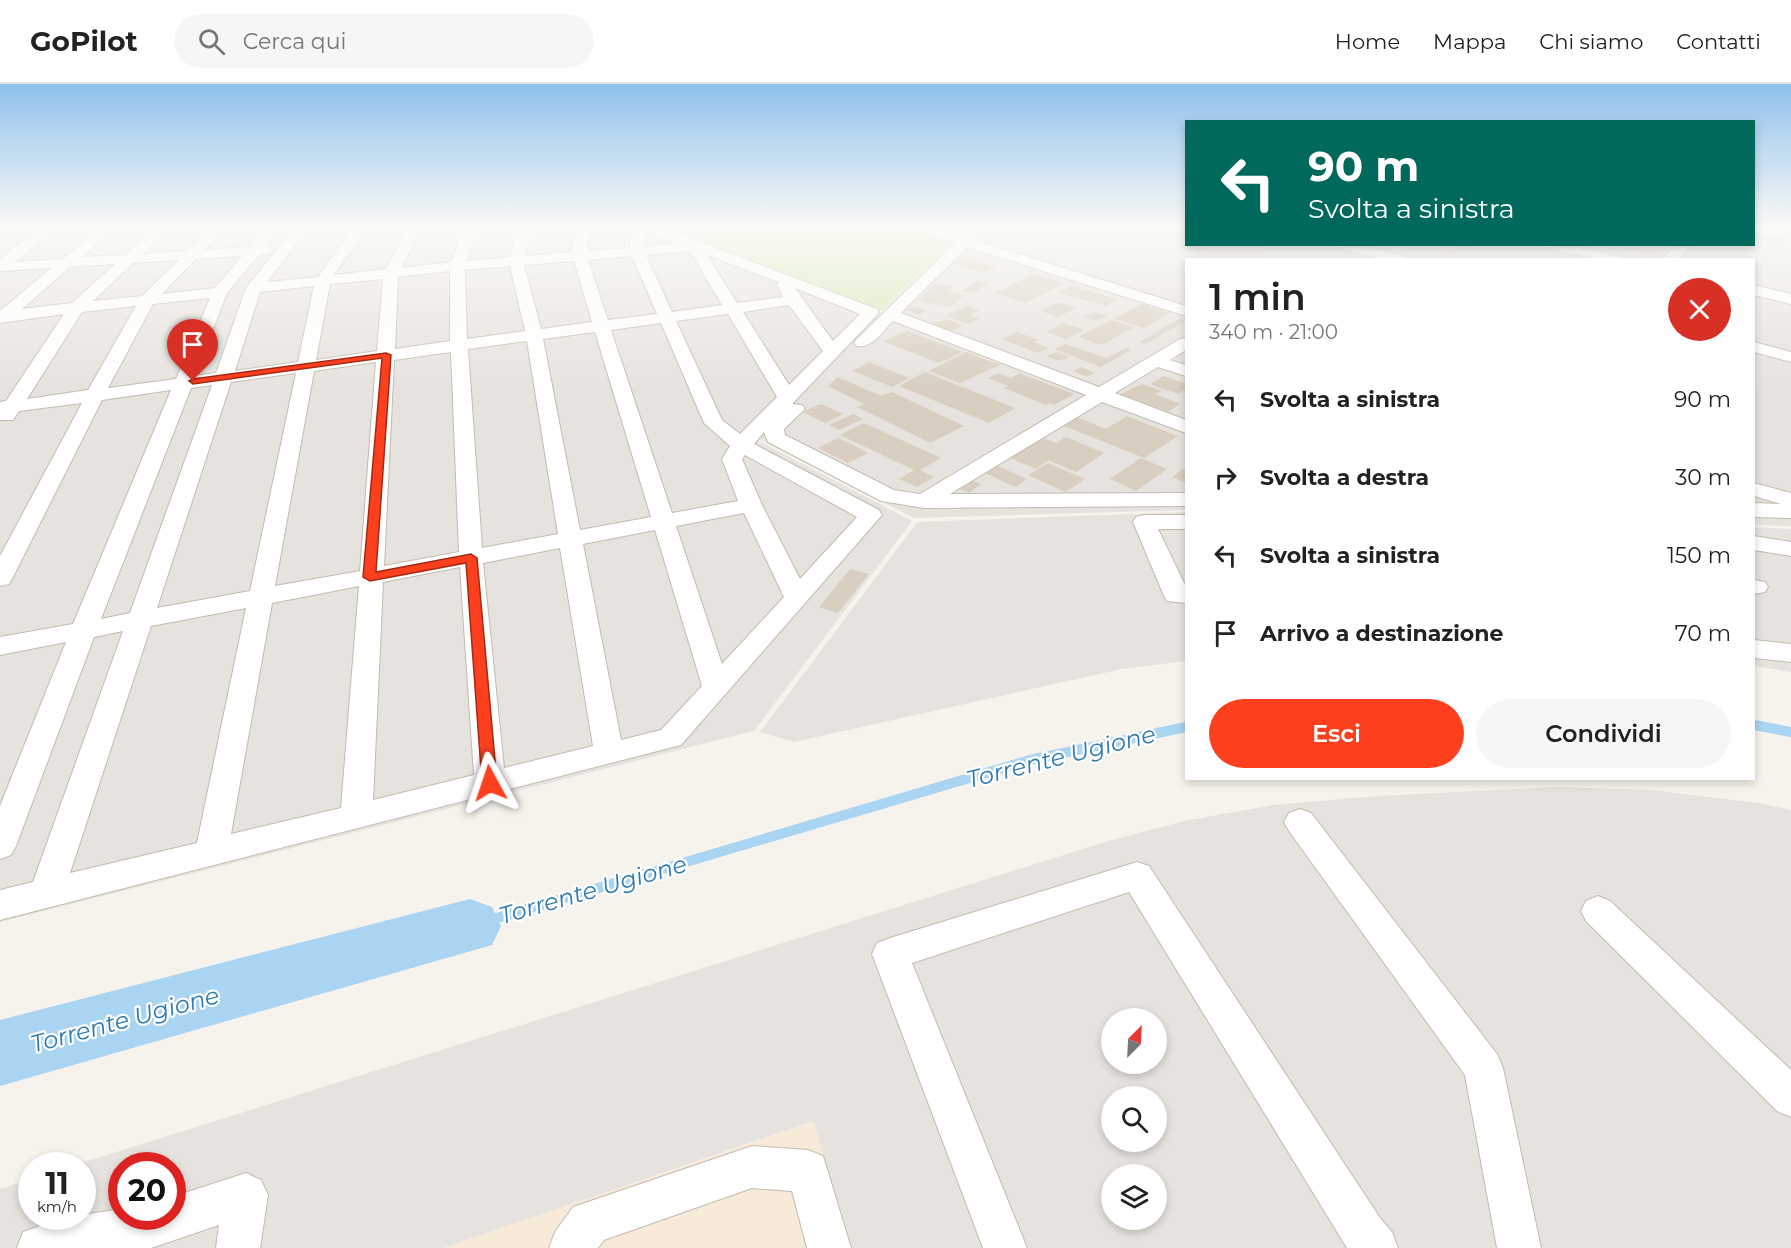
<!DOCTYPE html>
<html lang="it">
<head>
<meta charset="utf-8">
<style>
  :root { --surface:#fff; --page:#f6f6f6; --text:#222; --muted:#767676; --line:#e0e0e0; --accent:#fc3f1d }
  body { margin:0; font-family:Montserrat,sans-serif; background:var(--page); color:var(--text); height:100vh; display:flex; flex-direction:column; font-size:22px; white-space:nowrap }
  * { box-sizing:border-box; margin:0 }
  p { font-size:20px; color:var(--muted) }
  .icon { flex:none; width:33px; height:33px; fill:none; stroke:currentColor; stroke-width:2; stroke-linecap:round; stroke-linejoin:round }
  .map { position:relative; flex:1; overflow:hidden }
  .side { position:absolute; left:1185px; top:174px; width:570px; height:522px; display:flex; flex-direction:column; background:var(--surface); border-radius:0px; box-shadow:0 3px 9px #0003 }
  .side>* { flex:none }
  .guide { position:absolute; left:1185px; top:36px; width:570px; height:126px; border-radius:0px; box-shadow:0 3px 9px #0003; background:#00695c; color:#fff; overflow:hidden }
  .needle { width:39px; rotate:24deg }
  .controls { position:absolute; left:1101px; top:924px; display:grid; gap:12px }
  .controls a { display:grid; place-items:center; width:66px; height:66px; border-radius:50%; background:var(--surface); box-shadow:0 3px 9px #0003; font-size:30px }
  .speed { position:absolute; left:18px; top:1068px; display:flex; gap:12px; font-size:30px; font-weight:700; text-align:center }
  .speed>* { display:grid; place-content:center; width:78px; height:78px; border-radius:50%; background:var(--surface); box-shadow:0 3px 9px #0003; line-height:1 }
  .speed small { font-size:15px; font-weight:400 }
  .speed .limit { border:9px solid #d22; background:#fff; color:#111 }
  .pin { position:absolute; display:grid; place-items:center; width:51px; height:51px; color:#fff; margin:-62px -26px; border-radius:50% 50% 50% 0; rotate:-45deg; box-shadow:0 0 6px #0007 }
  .pin .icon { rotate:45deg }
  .me { position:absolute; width:66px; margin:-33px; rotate:355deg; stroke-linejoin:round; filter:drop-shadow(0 0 4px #0008) }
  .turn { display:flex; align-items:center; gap:21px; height:126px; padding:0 24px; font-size:27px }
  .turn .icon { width:78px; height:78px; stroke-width:2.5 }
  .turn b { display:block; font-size:42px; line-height:51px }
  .round { display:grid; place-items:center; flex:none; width:63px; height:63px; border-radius:32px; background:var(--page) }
  .headline { display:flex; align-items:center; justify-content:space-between; height:102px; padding:0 24px }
  h1 { font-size:36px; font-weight:600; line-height:45px }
  .cta { display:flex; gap:12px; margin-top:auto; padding:12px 24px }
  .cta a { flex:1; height:69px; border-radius:36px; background:var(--accent); color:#fff; font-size:24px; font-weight:600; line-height:69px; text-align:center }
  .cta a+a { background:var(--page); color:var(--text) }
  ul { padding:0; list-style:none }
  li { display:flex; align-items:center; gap:18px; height:78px; padding:0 24px }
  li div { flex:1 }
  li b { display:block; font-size:22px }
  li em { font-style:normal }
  header { display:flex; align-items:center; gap:36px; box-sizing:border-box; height:84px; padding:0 30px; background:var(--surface); border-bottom:2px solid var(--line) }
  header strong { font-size:28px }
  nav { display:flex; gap:33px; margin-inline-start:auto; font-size:21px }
  .search { width:420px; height:54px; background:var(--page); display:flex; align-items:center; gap:15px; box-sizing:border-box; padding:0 21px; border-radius:33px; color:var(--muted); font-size:22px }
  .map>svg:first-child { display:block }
</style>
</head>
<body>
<header>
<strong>GoPilot</strong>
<div class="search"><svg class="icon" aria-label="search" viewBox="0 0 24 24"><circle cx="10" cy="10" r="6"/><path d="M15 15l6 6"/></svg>Cerca qui</div>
<nav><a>Home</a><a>Mappa</a><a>Chi siamo</a><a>Contatti</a></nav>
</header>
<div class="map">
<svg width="1791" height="1164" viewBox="0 0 1791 1164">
  <rect width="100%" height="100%" fill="#f6f3ec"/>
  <polygon fill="#f7ead8" points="815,1037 849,1164 443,1164"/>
  <g fill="#e6e2dd" fill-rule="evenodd">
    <polygon points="0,142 659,142 880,227 755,355 912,437 754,647 0,838"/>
    <polygon points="898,142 1186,142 1186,160 1754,160 1754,142 1791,142 1791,442 1754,441 1754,176 1186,176 1186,426 914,434 757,354 950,159"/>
    <polygon points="1186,428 1186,577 1122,585 794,658 760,648 917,438"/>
    <polygon points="1754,443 1791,445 1791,588 1754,582"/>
    <path d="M1557,703L1651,706L1758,719L1791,726V1164H849L814,1037L443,1164H0V1105L31,1095L32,1132H82V1082L75,1081L1105,758L1184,737L1273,721L1377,712ZM1112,934H1156V980H1112ZM1112,1012H1156V1058H1112ZM122,1082H172V1132H122ZM1112,1090H1156V1136H1112Z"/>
  </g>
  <polygon fill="#d2eab5" points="659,142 898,142 951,158 882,227"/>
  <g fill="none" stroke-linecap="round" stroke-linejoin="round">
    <g stroke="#a9d4f2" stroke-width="10">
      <polyline points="1754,641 1791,648"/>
      <polyline points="470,842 1030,676 1186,643"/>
    </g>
    <polygon fill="#a9d4f2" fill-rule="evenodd" points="470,815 492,823 501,842 492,861 0,1002 0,936"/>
  </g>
  <g fill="#d8cfc1">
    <polygon points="1754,148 1781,153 1787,160 1771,161 1754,158"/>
    <polygon points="1192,160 1260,160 1265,168 1260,173 1252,176 1221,176 1200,170"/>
    <polygon points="1460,160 1471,160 1454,172 1444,171"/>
    <polygon points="1644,164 1664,168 1657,175 1639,171"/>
    <polygon points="968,173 997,183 982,189 952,180"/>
    <polygon points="1035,190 1065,199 1025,219 994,209"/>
    <polygon points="977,197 988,200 973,209 962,207"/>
    <polygon points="935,200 953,203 948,208 964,211 950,223 918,216"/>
    <polygon points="1071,202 1118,215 1106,222 1058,209"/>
    <polygon points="1058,218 1076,224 1058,233 1040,227"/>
    <polygon points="1141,220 1170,229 1144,244 1114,235"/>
    <polygon points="915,222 927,227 919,231 906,226"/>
    <polygon points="967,222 980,226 969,232 979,235 968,240 945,232"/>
    <polygon points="1094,228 1107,232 1097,237 1084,233"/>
    <polygon points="1181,234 1186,237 1145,260 1139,258"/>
    <polygon points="946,235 964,242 949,248 930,241"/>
    <polygon points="1111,236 1134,243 1102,261 1078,253"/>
    <polygon points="1063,239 1084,246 1066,255 1046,248"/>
    <polygon points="907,247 963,268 939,279 883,257"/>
    <polygon points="1017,248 1039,256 1034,258 1049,264 1038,269 1001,255"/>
    <polygon points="1066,260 1107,274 1126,264 1131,266 1101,283 1054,265"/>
    <polygon points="966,268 1000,281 960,299 929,287"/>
    <polygon points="1057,268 1069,273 1058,277 1046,272"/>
    <polygon points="869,278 909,294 892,303 852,287"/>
    <polygon points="1081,283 1095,289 1087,293 1073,287"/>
    <polygon points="925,288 1015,324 989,339 899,302"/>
    <polygon points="998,289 1011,294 1019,289 1074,310 1054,321 1049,319 1046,321 1004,304 1008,302 988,294"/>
    <polygon points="1164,292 1186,300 1186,305 1178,310 1150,300"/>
    <polygon points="838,293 881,312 892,308 964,342 930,359 857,323 864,320 828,302"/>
    <polygon points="1142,300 1162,307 1155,310 1180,320 1168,328 1121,310"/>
    <polygon points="821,320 843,330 825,339 803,328"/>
    <polygon points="853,330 863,335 839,346 829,341"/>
    <polygon points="1127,332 1178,352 1144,374 1062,341 1076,333 1106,345"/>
    <polygon points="864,339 941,374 920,386 934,393 917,403 899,395 914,386 840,351"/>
    <polygon points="1041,353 1056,359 1066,353 1104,369 1076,388 1049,376 1036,385 1008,373"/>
    <polygon points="838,354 853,361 868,369 848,379 818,364"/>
    <polygon points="1141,374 1167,385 1136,407 1110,395"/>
    <polygon points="1048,379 1085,395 1065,408 1028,391"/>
    <polygon points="995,381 1027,395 1015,403 983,388"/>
    <polygon points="1186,383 1186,399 1172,393"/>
    <polygon points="970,396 981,400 969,409 958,404"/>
    <polygon points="850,485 869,490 838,529 819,523"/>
  </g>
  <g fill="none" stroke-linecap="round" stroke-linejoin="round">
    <defs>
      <g id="minor">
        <path d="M44,142H60L15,178L63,175L102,142H117L82,173L125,171L156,142H171L143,170L188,167L213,142H228L205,166L250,163L268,142H282L266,162L273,166L271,169L259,171L227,209L195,292L216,289L246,204L296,142H310L267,198L318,193L354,142H368L334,191L386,185L409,142H423L401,184L451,178L465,142H479L466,177L510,173L520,142H534L525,172L572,168L576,142H590L587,167L630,164V150L637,146L644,150V162L678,160L640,145L638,142H657L877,225L879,228L877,231L792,320L802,321L805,325L784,345L785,351L894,406L920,410L1086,311L893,237C883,247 872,265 857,262L854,258L955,159L910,145L908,142H929L962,152L972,142H987L974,156L1186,222V232L967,163L901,229L1099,303L1180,255L1186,254V266L1170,276L1186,281V292L1158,283L1115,309L1186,336V349L1102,318L950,410L1186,409V422L924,424L881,417L768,358L764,348L754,360L879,426L882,431L681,661L0,836V806L33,798L123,547L94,553L16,762L11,771L0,775V722L66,558L0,571V553L73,540L171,306L102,316L12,495L9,500L0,502V472L82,319L19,327L13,336H0V318L6,317L64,230L0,239V227L51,184L0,187V175ZM689,167H690L722,221L672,228L646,171ZM707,171L779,198L777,200L783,213L737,219ZM242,172L215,204L162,210L196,175ZM632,172L657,230L608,236L588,176ZM179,176L142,212L93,217L133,179ZM574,177L592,238L541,245L524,181ZM115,180L72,219L22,225L70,183ZM510,182L525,247L467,255L465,186ZM450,187V257L395,265L398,193ZM383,195L377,267L316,276L330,200ZM314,202L298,278L235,287L260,208ZM795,204L860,230L833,257ZM210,214L176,295L108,304L153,220ZM789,221L823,267L789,301L743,228ZM136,222L88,306L27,315L82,228ZM728,230L777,313L740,350L722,336L676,237ZM661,239L704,339L730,362L722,375L738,417L672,429L611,246ZM595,248L651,433L580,446L543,255ZM527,257L558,450L482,464L468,265ZM451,268L459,468L384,482L394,276ZM376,278L360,487L275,502L314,287ZM296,289L250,507L157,524L231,298ZM212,301L130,529L101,535L191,304ZM745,371L857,433L800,495L762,421L742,375ZM744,429L784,513L722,580L676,442ZM655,446L702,602L661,646L621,656L583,460ZM560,464L593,662L504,684L483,479ZM460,483L474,691L373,716L383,498ZM359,502L341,724L231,750L272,519ZM246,524L197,759L70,789L151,542Z"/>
        <polygon points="1335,160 1360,160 1407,173 1409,176 1383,176 1337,163"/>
        <polygon points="1543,160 1570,160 1622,173 1624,176 1597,176 1545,163"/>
        <polygon points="1676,160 1691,160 1677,176 1662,176"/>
        <polygon points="1754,201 1791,210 1791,220 1754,211"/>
        <polygon points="1754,258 1791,268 1791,278 1754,268"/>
        <polygon points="1754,399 1791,409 1791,434 1754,433 1754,419 1781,420 1754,412"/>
        <polygon points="1144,431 1186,431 1186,445 1158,445 1186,503 1186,519 1167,517 1164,512 1133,438 1136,433"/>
        <polygon points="1754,452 1791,458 1791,472 1754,466"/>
        <polygon points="1754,496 1765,498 1768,503 1765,508 1754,510"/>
        <polygon points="1754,556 1791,560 1791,578 1754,574"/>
        <polygon points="1300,725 1311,729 1497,970 1503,984 1541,1164 1497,1164 1465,991 1289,747 1284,738 1289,729"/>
        <polygon points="1137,778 1149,782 1380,1134 1392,1148 1398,1164 1347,1164 1129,808 912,879 1027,1164 983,1164 872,870 877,859 890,854"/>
        <polygon points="1598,812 1610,817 1791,986 1791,1033 1777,1027 1586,837 1581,827 1586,817"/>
        <polygon points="752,1062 808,1066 823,1072 851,1164 807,1164 792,1107 752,1104 604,1156 598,1164 549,1164 555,1148 573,1123"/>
        <polygon points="246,1089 261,1096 268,1111 260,1164 216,1164 219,1141 151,1164 17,1164 23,1148 62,1134 122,1125 122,1132 172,1132 172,1113"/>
      </g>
    </defs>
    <use href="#minor" stroke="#c2bbae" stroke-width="2"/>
    <use href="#minor" fill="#fff" fill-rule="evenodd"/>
  </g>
  <linearGradient id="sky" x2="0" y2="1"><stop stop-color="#8fc1ec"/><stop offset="0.47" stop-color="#fbfaf6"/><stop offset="1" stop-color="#fbfaf6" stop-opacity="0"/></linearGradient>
  <rect width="1791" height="305" fill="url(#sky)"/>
  <polygon fill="#fc3f1d" stroke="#a42913" stroke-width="1.5" points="386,269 391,271 376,488 471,470 477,474 497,699 495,703 484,703 482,699 466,479 370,497 363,493 382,274 193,300 189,297 193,295"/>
  <g text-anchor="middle" stroke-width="4.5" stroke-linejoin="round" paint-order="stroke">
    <g font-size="24" font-style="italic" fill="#2e7ab2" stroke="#fff">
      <text transform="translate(1061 673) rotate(-14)" y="8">Torrente Ugione</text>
      <text transform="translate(593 806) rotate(-16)" y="8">Torrente Ugione</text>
      <text transform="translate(125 936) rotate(-15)" y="8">Torrente Ugione</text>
    </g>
  </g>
</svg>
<div class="controls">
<a><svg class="needle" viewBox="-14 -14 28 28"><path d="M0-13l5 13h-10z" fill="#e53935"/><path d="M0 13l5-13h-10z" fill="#767676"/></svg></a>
<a><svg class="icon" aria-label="search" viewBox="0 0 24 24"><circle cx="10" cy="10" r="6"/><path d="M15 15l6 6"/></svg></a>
<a><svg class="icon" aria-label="layers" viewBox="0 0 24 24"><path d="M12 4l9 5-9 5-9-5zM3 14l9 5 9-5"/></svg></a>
</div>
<div class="speed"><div>11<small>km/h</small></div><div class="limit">20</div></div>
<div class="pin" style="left:193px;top:297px;background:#d93025"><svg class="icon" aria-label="arrive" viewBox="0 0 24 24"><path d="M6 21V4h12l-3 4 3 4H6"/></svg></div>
<svg class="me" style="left:490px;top:699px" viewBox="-20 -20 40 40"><path d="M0-17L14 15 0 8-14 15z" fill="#fc3f1d" stroke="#fff" stroke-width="4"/></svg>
<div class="guide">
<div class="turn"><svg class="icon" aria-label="left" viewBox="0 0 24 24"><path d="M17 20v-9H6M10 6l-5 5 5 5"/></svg><div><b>90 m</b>Svolta a sinistra</div></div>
</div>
<section class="side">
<div class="headline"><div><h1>1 min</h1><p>340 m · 21:00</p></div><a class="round" style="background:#d93025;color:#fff"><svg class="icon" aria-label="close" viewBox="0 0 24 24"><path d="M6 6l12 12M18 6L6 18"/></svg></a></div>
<ul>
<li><svg class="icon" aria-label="left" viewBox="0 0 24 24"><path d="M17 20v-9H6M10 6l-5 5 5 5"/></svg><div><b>Svolta a sinistra</b></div><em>90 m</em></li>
<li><svg class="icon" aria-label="right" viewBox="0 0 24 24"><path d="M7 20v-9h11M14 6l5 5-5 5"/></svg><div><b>Svolta a destra</b></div><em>30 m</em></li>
<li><svg class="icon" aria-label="left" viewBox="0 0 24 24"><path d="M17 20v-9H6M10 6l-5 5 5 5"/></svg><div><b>Svolta a sinistra</b></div><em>150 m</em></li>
<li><svg class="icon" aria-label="arrive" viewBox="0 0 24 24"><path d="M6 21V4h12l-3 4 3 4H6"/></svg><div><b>Arrivo a destinazione</b></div><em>70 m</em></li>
</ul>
<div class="cta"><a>Esci</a><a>Condividi</a></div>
</section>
</div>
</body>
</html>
